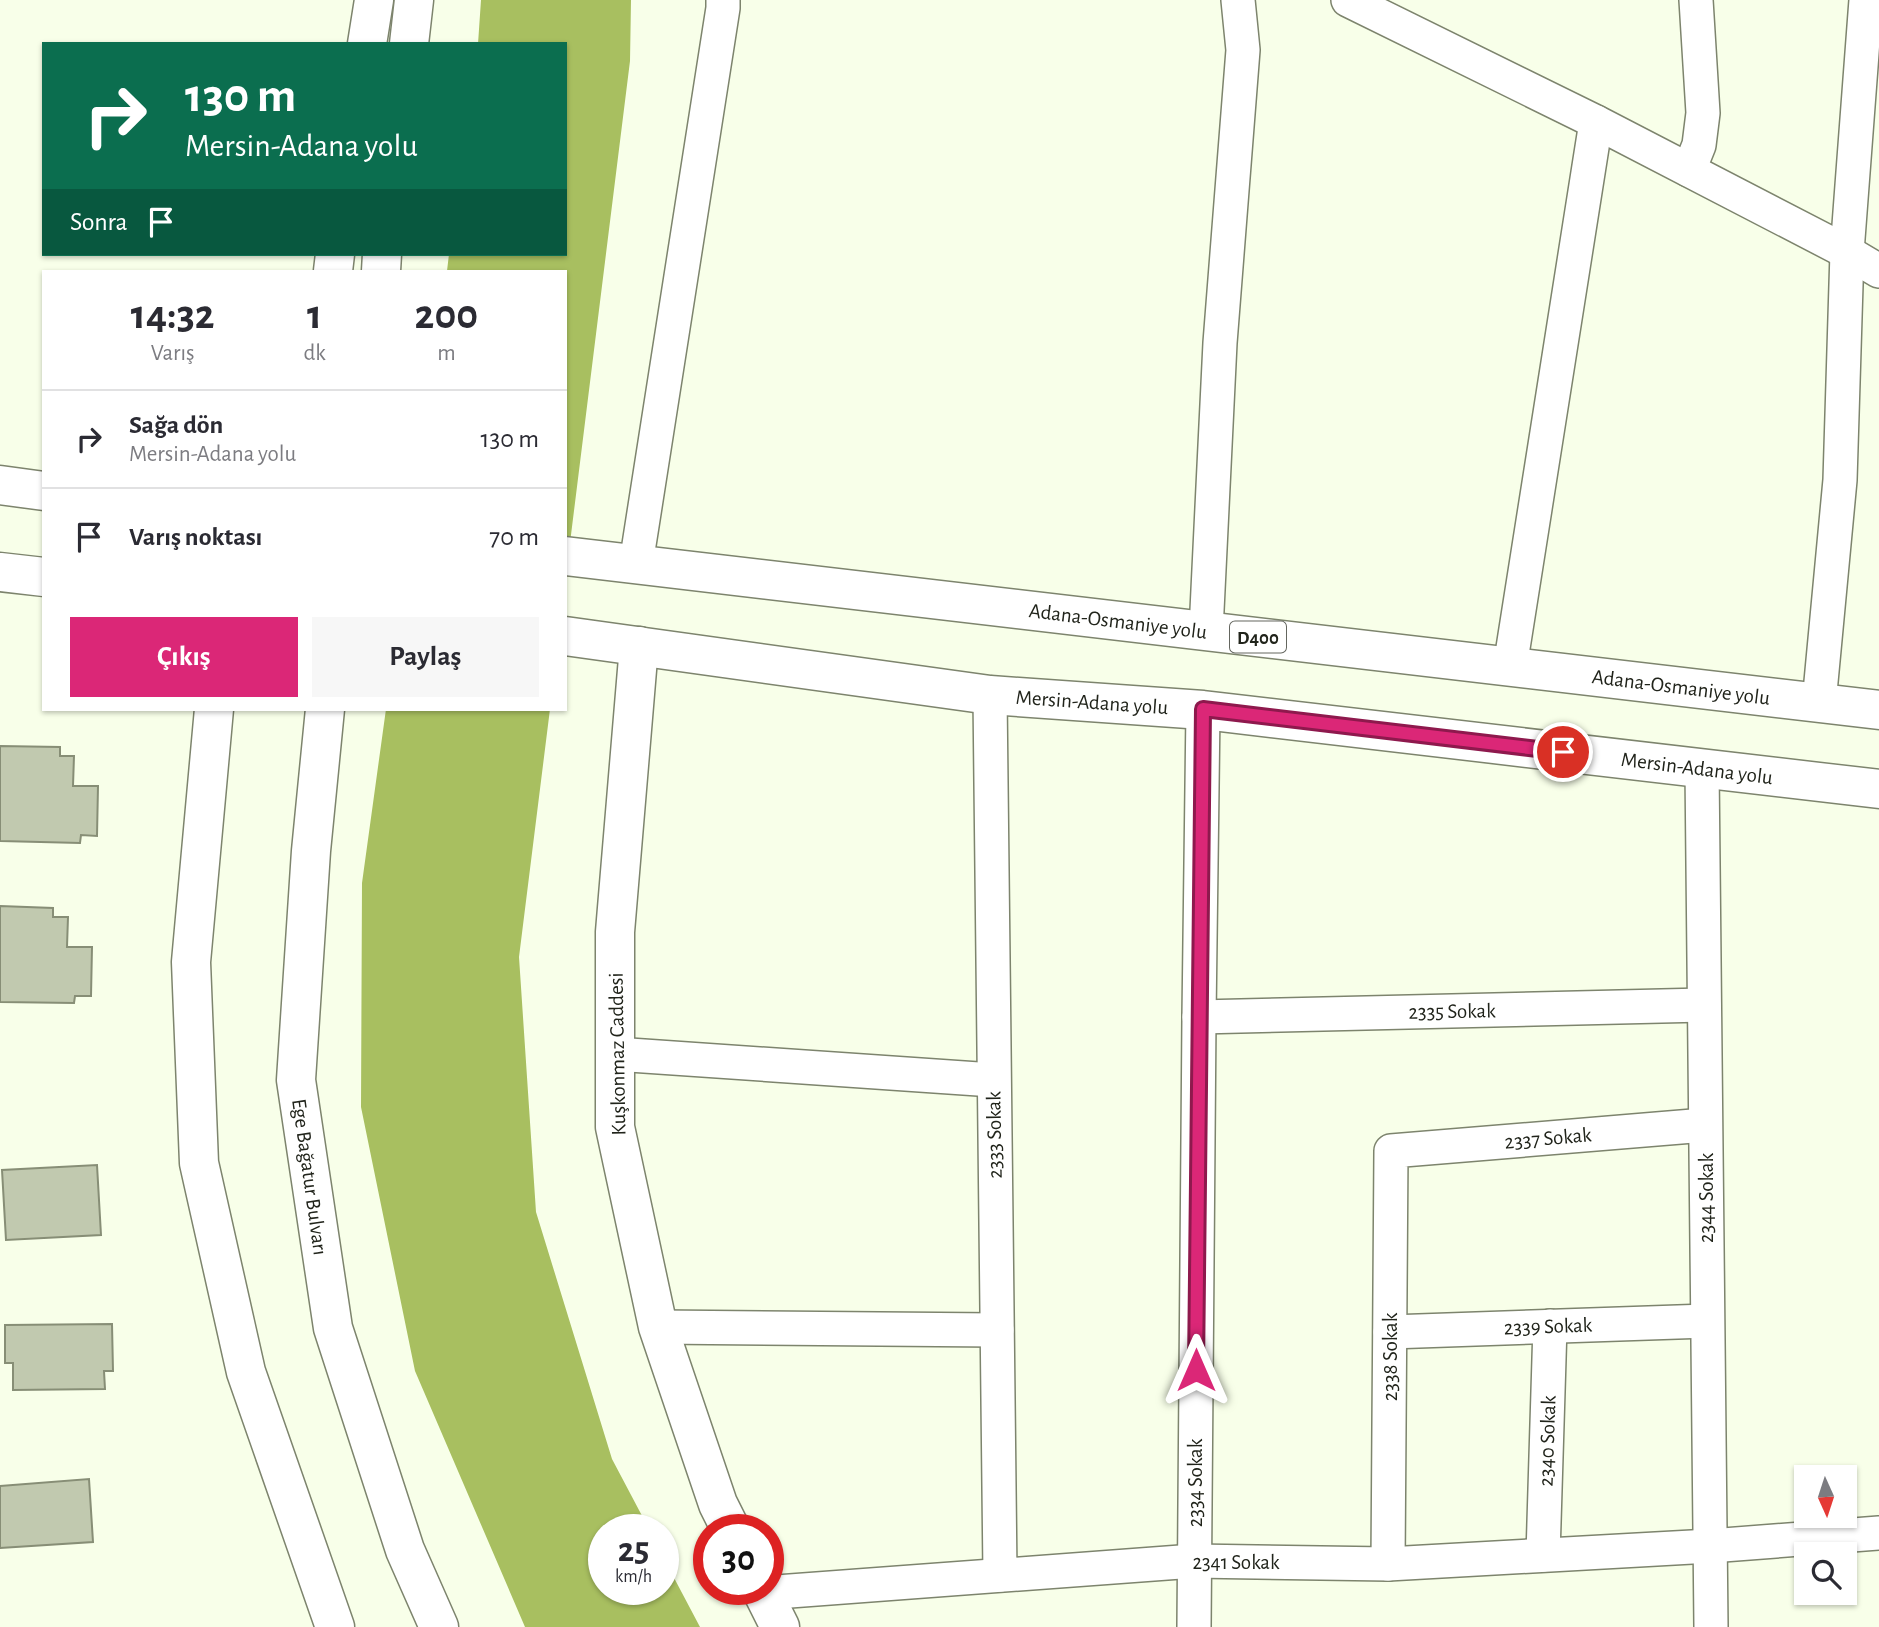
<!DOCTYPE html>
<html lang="tr">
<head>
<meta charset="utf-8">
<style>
  :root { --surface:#fff; --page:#f7f7f7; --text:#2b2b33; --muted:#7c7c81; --line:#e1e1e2; --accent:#db2777 }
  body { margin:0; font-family:"Alegreya Sans",sans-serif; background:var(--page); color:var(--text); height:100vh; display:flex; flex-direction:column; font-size:26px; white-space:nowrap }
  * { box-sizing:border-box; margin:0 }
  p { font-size:23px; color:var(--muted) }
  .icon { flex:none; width:38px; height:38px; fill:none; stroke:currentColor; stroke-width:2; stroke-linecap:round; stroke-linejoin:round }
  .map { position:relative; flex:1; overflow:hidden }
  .drawer { position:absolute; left:42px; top:270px; width:525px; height:441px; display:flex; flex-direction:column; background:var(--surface); border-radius:0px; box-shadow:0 2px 5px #0004 }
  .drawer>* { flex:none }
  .hud { position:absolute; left:42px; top:42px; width:525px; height:214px; border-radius:0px; box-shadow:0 2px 5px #0004; background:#0b6e4f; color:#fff; overflow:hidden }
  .needle { width:46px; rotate:177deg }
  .buttons { position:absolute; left:1794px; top:1465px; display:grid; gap:14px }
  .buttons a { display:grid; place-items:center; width:63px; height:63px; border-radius:0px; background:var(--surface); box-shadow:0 2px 5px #0004; font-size:35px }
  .speed { position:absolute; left:588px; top:1514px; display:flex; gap:14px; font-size:35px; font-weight:700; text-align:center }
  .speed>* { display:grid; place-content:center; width:91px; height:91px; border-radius:50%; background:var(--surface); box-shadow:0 2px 5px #0004; line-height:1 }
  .speed small { font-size:18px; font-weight:400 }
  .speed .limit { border:10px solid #d22; background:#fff; color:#111 }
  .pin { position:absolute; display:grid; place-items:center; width:60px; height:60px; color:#fff; margin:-30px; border:4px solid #fff; border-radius:50%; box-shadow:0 2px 7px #0007 }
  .me { position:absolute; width:77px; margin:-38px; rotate:0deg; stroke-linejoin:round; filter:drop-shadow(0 0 5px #0008) }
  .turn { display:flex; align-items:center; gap:24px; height:147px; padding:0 28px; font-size:32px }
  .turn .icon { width:91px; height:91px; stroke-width:2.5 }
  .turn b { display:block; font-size:49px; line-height:60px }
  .then { display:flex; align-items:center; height:66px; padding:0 28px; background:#0003; gap:14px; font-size:26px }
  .eta { display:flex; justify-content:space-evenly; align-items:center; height:119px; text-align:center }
  .eta b { font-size:42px; font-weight:700; line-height:49px }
  .cta { display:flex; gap:14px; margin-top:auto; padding:14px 28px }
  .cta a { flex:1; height:80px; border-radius:0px; background:var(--accent); color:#fff; font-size:28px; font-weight:700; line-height:80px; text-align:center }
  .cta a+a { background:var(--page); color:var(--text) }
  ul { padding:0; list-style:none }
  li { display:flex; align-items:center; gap:21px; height:98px; padding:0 28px; border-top:2px solid var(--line) }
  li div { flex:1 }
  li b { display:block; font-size:26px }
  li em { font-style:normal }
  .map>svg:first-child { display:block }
</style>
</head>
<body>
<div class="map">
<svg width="1879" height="1627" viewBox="0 0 1879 1627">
  <rect width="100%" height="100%" fill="#f8ffe9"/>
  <g fill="#a8bf60">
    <polygon points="481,0 631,0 630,61 565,583 565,271 447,271 449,254 565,254 565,44 478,44"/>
    <polygon points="386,709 550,709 519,957 536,1212 612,1459 649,1529 604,1530 604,1589 663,1589 663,1557 700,1627 525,1627 415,1371 361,1107 362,883"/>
  </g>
  <g fill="#c1c9af" stroke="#878e76" stroke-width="2">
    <polygon points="0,746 60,747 60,756 74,756 73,786 98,786 97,836 81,835 80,843 0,841"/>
    <polygon points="0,906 53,908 53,917 68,917 67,947 92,947 91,996 75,996 74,1003 0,1002"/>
    <polygon points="97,1165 101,1235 6,1240 2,1170"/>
    <polygon points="112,1324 113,1371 104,1371 105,1389 13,1390 13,1363 5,1363 5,1325"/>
    <polygon points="89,1479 93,1542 0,1548 0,1486"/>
  </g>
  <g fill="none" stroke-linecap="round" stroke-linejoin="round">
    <defs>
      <g id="street">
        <polyline points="1348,0 1596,122 1847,252 1879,271"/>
        <polyline points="1689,170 1699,145 1703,113 1696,0"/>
        <polyline points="636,564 723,8 723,0"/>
        <polyline points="1206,631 1220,343 1243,50 1238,0"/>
        <polyline points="1510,667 1596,122"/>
        <polyline points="990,695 1000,1575"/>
        <polyline points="1819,703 1840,480 1847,252 1866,0"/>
        <polyline points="1702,768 1711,1627"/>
        <polyline points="1199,1017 1704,1005"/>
        <polyline points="615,1054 993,1080"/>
        <polyline points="658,1327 997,1330"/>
        <polyline points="1390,1332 1707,1321"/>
        <polyline points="1543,1555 1550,1326"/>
        <polyline points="1388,1564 1391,1151 1705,1125"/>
        <polyline points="763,1593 1194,1561 1388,1564 1710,1546 1879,1533"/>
        <polyline points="1194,1627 1199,1017 1203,710"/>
      </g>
      <g id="secondary">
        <polyline points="639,646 615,932 615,1127 658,1327 718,1504 731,1530"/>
        <polyline points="761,1589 780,1627"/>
      </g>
      <g id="primary">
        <polyline points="367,44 374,0"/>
        <polyline points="409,44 414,0"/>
        <polyline points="333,271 335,254"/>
        <polyline points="381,271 382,254"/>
        <polyline points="214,709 191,962 199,1163 246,1372 335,1627"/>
        <polyline points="325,709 311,851 296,1080 333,1328 405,1550 439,1627"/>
      </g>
      <g id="highway">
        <polyline points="0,485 44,491"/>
        <polyline points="565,556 1879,710"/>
        <polyline points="0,572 44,577"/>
        <polyline points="565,636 990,695 1203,710 1879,789"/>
      </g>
    </defs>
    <use href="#street" stroke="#7d846d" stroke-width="36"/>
    <use href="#secondary" stroke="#7d846d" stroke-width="41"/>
    <use href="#primary" stroke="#7d846d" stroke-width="41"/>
    <use href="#highway" stroke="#7d846d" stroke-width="41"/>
    <use href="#street" stroke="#fff" stroke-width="33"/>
    <use href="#secondary" stroke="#fff" stroke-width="38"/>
    <use href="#primary" stroke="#fff" stroke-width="38"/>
    <use href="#highway" stroke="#fff" stroke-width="38"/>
  </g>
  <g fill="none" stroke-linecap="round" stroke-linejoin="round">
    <defs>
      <polyline id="route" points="1196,1370 1203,709 1563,752"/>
    </defs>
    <use href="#route" stroke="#8e194d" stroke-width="18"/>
    <use href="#route" stroke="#db2777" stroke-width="12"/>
  </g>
  <g text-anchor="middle" stroke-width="6" stroke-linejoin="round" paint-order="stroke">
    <rect fill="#fff" stroke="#64665f" stroke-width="2" x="1230" y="621.5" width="56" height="31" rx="5"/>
    <g font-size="19" font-weight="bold" fill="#21241b">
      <text x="1258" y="644">D400</text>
    </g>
    <g font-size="21" fill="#21241b" stroke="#fff">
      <text transform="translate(1118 621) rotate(7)" y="7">Adana-Osmaniye yolu</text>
      <text transform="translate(1681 687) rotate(7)" y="7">Adana-Osmaniye yolu</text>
      <text transform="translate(1092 702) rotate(4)" y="7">Mersin-Adana yolu</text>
      <text transform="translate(1697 768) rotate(7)" y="7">Mersin-Adana yolu</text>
      <text transform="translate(1452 1011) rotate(-1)" y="7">2335 Sokak</text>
      <text transform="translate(617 1054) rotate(-91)" y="7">Kuşkonmaz Caddesi</text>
      <text transform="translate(994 1135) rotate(-91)" y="7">2333 Sokak</text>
      <text transform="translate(1548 1138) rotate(-5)" y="7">2337 Sokak</text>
      <text transform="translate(310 1177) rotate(82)" y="7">Ege Bağatur Bulvarı</text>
      <text transform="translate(1706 1198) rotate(-90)" y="7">2344 Sokak</text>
      <text transform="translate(1548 1326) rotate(-2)" y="7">2339 Sokak</text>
      <text transform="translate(1390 1357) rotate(-90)" y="7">2338 Sokak</text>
      <text transform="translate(1547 1441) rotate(-88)" y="7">2340 Sokak</text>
      <text transform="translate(1195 1483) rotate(-90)" y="7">2334 Sokak</text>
      <text x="1236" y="1569">2341 Sokak</text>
    </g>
  </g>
</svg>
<div class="buttons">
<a><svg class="needle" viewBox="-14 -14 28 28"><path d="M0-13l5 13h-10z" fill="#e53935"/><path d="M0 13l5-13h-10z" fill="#7c7c81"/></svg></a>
<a><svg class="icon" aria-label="search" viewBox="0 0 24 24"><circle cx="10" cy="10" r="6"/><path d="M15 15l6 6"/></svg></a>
</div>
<div class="speed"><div>25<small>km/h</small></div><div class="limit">30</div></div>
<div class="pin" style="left:1563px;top:752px;background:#d93025"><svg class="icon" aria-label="arrive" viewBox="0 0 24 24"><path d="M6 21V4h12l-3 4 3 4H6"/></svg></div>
<svg class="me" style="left:1196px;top:1370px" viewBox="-20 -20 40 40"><path d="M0-17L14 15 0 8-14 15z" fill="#db2777" stroke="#fff" stroke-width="4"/></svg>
<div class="hud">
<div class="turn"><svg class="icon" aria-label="right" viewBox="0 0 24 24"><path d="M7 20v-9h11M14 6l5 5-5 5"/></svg><div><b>130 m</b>Mersin-Adana yolu</div></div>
<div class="then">Sonra<svg class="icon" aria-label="arrive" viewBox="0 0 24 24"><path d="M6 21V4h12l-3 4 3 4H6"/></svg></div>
</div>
<section class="drawer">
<div class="eta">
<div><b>14:32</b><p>Varış</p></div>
<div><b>1</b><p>dk</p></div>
<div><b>200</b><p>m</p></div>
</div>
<ul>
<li><svg class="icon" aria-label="right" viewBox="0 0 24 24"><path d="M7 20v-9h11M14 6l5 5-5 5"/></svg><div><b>Sağa dön</b><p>Mersin-Adana yolu</p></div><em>130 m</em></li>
<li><svg class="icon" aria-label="arrive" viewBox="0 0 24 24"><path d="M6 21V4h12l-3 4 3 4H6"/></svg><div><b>Varış noktası</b></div><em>70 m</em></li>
</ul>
<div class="cta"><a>Çıkış</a><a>Paylaş</a></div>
</section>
</div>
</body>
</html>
